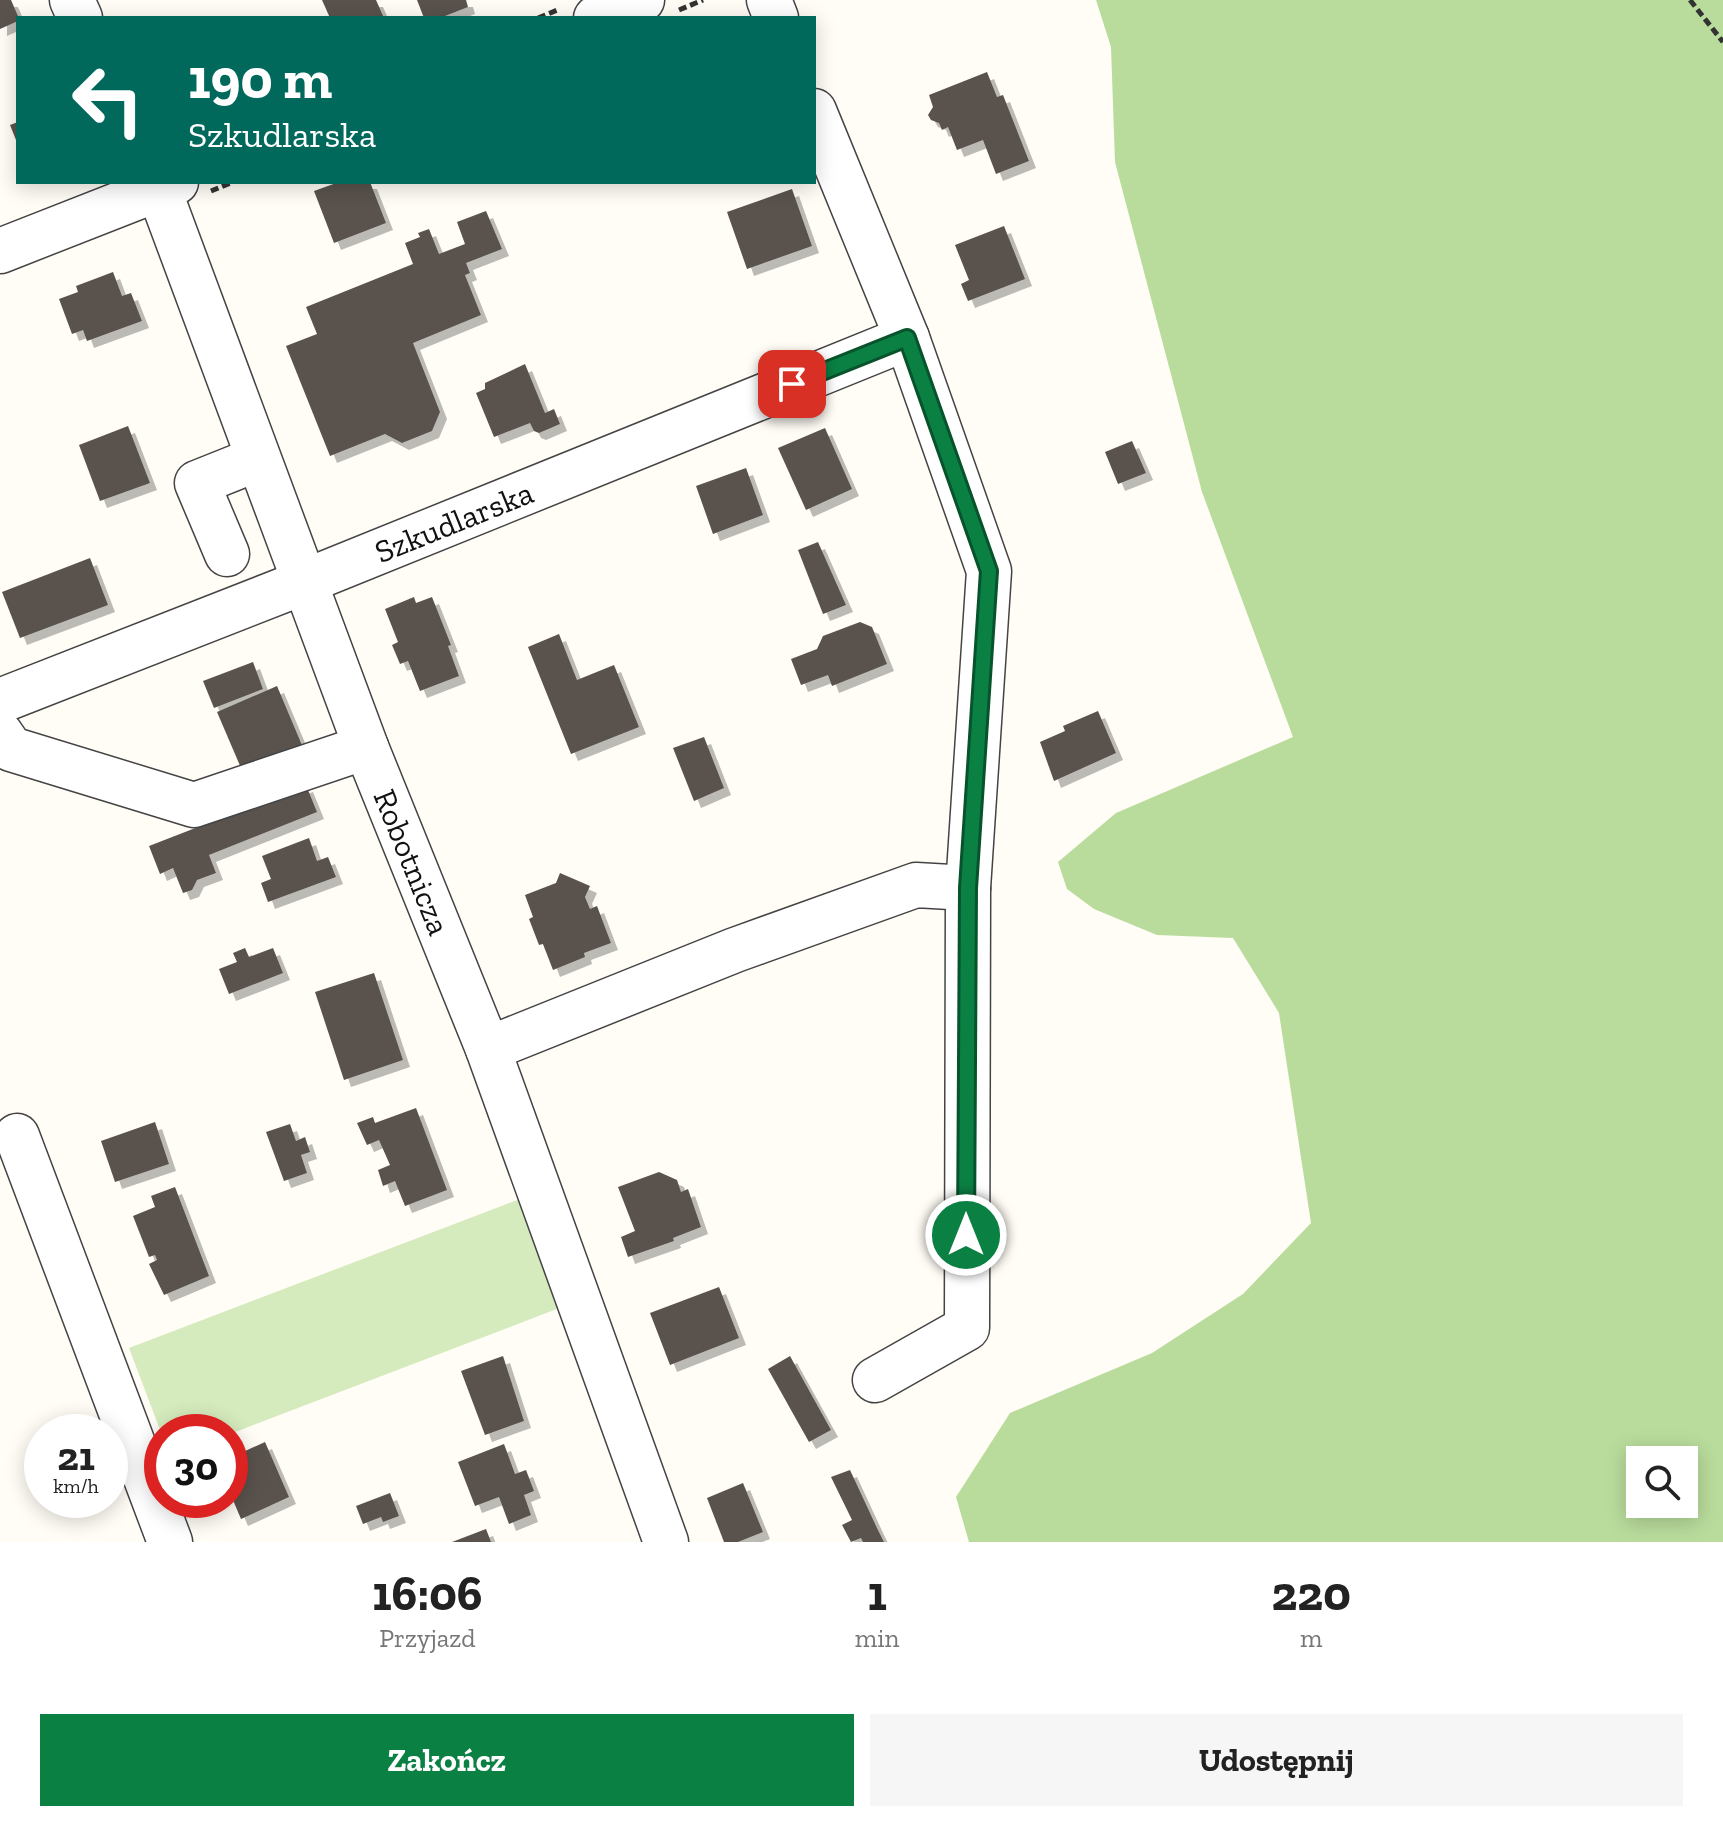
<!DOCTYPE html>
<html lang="pl">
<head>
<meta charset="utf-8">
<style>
  :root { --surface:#fff; --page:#f6f6f6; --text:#222; --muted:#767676; --accent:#0b8043 }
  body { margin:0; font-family:"Zilla Slab",serif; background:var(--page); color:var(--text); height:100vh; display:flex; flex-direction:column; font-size:30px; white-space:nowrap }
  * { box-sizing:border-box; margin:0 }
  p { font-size:26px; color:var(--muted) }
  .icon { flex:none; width:44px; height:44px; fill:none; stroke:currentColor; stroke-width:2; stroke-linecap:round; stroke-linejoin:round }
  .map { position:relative; height:1542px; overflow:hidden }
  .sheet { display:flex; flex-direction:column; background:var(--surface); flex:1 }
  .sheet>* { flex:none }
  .guide { position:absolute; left:16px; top:16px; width:800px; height:168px; border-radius:0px; box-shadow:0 4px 20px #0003; background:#00695c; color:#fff; overflow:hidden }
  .fabs { position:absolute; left:1626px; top:1446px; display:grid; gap:16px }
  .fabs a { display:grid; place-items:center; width:72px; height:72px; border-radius:0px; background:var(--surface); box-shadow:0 4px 20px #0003; font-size:40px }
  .speed { position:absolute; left:24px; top:1414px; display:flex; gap:16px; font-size:40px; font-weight:700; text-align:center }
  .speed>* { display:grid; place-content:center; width:104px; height:104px; border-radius:50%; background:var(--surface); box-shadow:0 4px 20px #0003; line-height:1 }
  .speed small { font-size:20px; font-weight:400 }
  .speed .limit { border:12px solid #d22; background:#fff; color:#111 }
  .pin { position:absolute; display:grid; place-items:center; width:68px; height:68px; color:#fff; margin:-34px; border-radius:16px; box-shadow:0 4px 12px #0006 }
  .me { position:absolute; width:88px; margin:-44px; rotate:0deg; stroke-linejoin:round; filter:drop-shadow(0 0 6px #0008) }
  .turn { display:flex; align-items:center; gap:28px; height:168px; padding:0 40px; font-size:36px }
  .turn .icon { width:104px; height:104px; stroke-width:2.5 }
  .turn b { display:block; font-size:56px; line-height:68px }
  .eta { display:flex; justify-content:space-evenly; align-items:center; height:136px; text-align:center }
  .eta b { font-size:48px; font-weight:800; line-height:56px }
  .button { display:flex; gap:16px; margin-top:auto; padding:16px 40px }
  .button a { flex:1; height:92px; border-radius:0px; background:var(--accent); color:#fff; font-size:32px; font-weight:800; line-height:92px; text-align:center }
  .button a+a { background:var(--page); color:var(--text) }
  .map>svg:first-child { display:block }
</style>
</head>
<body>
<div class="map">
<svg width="1723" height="1542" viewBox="0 0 1723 1542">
  <defs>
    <filter id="shadow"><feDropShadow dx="7" dy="7" stdDeviation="0" flood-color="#0004"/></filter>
  </defs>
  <rect width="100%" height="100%" fill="#fffdf5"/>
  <polygon fill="#d5ebbd" points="520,1199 562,1307 230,1434 162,1432 162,1435 129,1348"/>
  <path fill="#b9dc9c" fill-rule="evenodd" d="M1096,0H1723V1542H969L956,1497L1010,1413L1152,1353L1243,1294L1311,1223L1279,1013L1233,938L1157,935L1094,909L1067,889L1058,862L1116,813L1293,737L1202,492L1115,162L1111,47ZM1640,1460H1684V1504H1640Z"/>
  <g fill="#5a524d" filter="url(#shadow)">
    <polygon points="0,0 11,0 18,16 18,21 0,29"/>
    <polygon points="322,0 376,0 384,18 330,18"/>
    <polygon points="417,0 466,0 468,7 440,18 424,18"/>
    <polygon points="987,72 997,97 1003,95 1029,161 996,174 983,140 957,150 948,127 942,130 939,123 931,120 928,115 933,107 929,95"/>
    <polygon points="18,122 18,145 10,125"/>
    <polygon points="339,182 370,182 386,223 334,243 314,191"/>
    <polygon points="792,189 812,246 747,269 727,212"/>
    <polygon points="486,211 502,249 466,263 470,273 465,275 481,315 413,343 440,412 432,431 402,443 385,434 330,456 286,346 317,334 306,307 413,264 405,243 420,237 418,233 429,229 439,254 465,244 457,222"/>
    <polygon points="1004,226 1025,279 968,301 961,284 969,280 955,245"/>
    <polygon points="113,272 122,296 131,293 142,321 87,341 83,330 72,334 59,299 78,292 76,286"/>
    <polygon points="525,364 545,413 554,409 560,424 539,433 534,431 530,423 494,437 476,393 485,389 485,383"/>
    <polygon points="128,426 150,483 100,501 79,445"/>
    <polygon points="825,428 852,489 806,510 778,448"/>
    <polygon points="1132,441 1146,473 1118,484 1105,452"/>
    <polygon points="746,468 763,515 713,534 696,486"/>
    <polygon points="818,542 846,605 823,614 798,550"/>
    <polygon points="90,558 108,605 20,638 2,592"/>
    <polygon points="414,597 416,603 432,597 451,645 448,646 459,676 420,691 408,661 400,664 392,645 398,642 385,609"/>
    <polygon points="860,622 872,627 887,664 832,686 828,675 801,685 791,659 817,649 823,636"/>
    <polygon points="559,634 577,680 614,665 639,727 571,754 528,647"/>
    <polygon points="253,662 263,689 214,708 203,681"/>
    <polygon points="277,686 304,750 244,775 217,712"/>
    <polygon points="1098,711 1116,753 1054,781 1040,742 1065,731 1063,726"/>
    <polygon points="704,737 724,788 694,801 673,748"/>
    <polygon points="306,785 317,812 209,855 216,873 197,880 192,890 183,893 173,868 160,874 149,846"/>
    <polygon points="309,838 317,861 328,857 336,877 268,902 261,883 271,879 262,856"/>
    <polygon points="560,873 590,886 585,897 590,909 597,906 611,943 584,953 585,957 553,970 543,944 539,945 529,919 533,917 525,895 556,883"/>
    <polygon points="245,948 249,957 273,948 283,973 229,994 219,969 237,962 233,953"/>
    <polygon points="374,973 403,1060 344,1080 315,992"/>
    <polygon points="416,1108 447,1190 405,1206 395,1181 383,1186 378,1170 390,1165 379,1140 367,1145 357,1123 373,1117 375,1123"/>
    <polygon points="155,1122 169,1164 115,1182 101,1141"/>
    <polygon points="290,1124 296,1141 305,1137 310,1152 301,1155 307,1173 284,1181 266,1132"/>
    <polygon points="659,1172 677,1180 681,1192 688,1189 701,1227 673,1238 674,1241 628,1257 621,1237 635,1231 618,1187"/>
    <polygon points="175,1187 209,1276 164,1295 149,1264 157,1260 155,1255 149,1257 133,1216 155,1207 151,1196"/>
    <polygon points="719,1287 739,1338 670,1365 650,1313"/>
    <polygon points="503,1356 524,1421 485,1435 461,1371"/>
    <polygon points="790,1356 831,1430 809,1442 768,1369"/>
    <polygon points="265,1442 289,1497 241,1519 230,1493 230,1458"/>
    <polygon points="504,1444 515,1474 526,1470 534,1491 524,1495 531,1515 509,1524 499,1497 475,1506 458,1462"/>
    <polygon points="850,1470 877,1528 884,1542 863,1542 861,1538 851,1542 842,1525 852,1520 831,1477"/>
    <polygon points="743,1483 763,1532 738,1542 724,1542 707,1498"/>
    <polygon points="390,1493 399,1516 383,1522 381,1517 363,1524 356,1506"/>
    <polygon points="486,1529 491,1542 452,1542"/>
  </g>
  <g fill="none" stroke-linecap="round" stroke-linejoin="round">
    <defs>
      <g id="minor">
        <polyline points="72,0 80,18"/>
        <polyline points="769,0 776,18"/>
        <polyline points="596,18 642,0"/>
        <polyline points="156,182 366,747 488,1049 666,1542"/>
        <polyline points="0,251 176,182"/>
        <polyline points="227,554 197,483 257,459"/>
        <polyline points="0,701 304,582 907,338"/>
        <polyline points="0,733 11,749 194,805 366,747"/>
        <polyline points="488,1049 735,950 916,885 968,888 989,571 907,338 814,111"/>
        <polyline points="17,1136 170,1542"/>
        <polyline points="875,1380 967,1328 968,888"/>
      </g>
    </defs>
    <use href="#minor" stroke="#444" stroke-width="47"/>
    <g stroke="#333" stroke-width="5" stroke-dasharray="8 4" stroke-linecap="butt">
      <polyline points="1690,0 1723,42"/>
      <polyline points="679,10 703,0"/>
      <polyline points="538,18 560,9"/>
      <polyline points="211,191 233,182"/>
    </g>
    <use href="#minor" stroke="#fff" stroke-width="44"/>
  </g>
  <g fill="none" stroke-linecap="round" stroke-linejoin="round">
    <defs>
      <polyline id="route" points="792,384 907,338 989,571 968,888 966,1235"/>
    </defs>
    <use href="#route" stroke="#07532c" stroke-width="20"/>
    <use href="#route" stroke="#0b8043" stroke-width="14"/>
  </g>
  <g text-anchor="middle" stroke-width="8" stroke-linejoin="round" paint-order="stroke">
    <g font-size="32" fill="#111" stroke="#fff">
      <text transform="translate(454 522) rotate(-22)" y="11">Szkudlarska</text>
      <text transform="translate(412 862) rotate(68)" y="11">Robotnicza</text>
    </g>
  </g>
</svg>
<div class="fabs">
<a><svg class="icon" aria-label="search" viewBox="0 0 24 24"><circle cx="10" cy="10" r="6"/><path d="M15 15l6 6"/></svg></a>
</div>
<div class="speed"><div>21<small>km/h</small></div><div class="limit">30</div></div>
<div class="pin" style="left:792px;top:384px;background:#d93025"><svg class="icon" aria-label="arrive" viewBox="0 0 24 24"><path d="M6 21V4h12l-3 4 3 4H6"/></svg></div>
<svg class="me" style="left:966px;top:1235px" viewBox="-20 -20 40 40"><circle r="17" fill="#0b8043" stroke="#fff" stroke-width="3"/><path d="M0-11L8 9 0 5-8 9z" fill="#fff"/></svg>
<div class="guide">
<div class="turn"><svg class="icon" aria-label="left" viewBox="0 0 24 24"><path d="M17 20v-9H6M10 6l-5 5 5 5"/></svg><div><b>190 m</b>Szkudlarska</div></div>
</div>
</div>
<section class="sheet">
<div class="eta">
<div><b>16:06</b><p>Przyjazd</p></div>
<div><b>1</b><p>min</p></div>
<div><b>220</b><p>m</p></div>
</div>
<div class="button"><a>Zakończ</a><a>Udostępnij</a></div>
</section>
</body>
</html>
